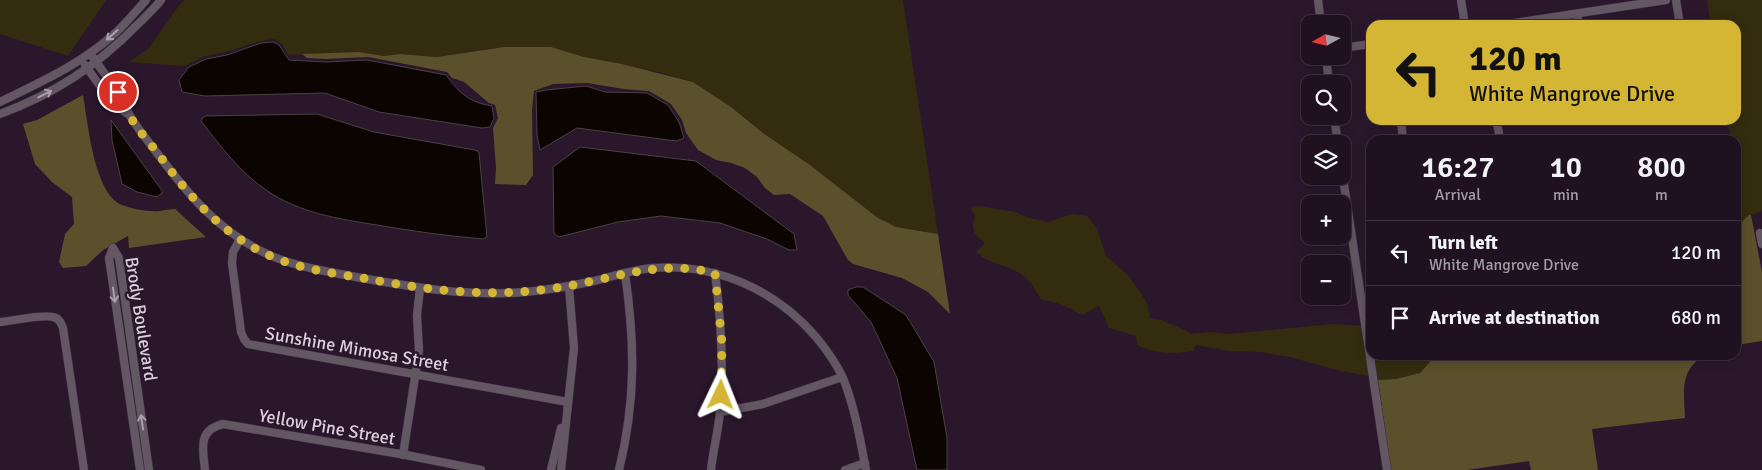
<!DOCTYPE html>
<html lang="en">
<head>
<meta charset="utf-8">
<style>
  :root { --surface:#201121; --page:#281a2a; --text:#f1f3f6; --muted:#a29da5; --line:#3d313f }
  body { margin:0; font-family:Signika,sans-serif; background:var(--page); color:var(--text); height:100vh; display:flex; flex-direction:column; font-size:19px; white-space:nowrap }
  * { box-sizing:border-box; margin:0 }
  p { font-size:16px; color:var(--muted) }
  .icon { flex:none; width:28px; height:28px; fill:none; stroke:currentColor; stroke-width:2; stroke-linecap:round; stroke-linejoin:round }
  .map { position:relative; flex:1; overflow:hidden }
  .side { position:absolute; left:1366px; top:135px; width:375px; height:225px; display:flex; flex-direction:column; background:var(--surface); border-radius:15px; box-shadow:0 2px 12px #0003,0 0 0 1px var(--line) }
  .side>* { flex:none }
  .hud { position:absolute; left:1366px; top:20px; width:375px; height:105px; border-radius:15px; box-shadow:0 2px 12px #0003,0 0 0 1px var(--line); background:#d5b534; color:#111; overflow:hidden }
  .needle { width:32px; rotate:262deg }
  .controls { position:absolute; left:1301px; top:15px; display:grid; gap:10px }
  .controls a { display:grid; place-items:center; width:50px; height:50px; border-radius:10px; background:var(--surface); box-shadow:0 2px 12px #0003,0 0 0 1px var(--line); font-size:25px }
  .pin { position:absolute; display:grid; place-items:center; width:42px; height:42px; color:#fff; margin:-21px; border:2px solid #fff; border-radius:50%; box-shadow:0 1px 5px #0007 }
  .me { position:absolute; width:55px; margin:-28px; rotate:2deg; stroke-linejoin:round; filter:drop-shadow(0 0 4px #0008) }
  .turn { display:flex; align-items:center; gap:18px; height:105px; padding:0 20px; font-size:22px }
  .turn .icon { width:65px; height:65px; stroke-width:2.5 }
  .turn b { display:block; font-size:35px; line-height:42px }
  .eta { display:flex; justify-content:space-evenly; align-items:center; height:85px; text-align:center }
  .eta b { font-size:30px; font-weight:600; line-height:35px }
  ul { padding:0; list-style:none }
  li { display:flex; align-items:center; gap:15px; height:65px; padding:0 20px; border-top:1px solid var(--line) }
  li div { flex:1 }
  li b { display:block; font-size:19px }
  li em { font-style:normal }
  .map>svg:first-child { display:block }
</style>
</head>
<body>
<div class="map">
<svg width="1762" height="470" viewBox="0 0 1762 470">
  <rect width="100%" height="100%" fill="#2a172c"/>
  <g fill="#342c0e">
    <polygon points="0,0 106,0 68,56 0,34"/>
    <polygon points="185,0 903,0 938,234 896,227 878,218 810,165 763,133 731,107 693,82 658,72 622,64 584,57 551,47 504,47 437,57 400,54 384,56 359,52 289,55 282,44 274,39 260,41 226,52 205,56 185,66 129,62 149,48 180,4"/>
    <polygon points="1707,0 1762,0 1762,211 1749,216 1736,227 1736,191 1739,191 1736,173 1736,140 1731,140 1727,120 1736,120 1736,25 1711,25"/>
    <path d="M978,206L1015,212L1029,218L1048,222L1072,214L1087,216L1097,228L1106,256L1129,276L1140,292L1147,303L1150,318L1161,320L1187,331L1190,334L1210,332L1229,334L1332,324L1362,326L1369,376L1341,371L1290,357L1260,352L1229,351L1196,345L1193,351C1174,354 1155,354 1137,345L1136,336L1109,328L1099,306L1082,315C1069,307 1057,302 1042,300C1036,294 1034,285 1028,280C1014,265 991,266 976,252L985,243C973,233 971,231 975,215L970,209Z"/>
    <polygon points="1374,355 1436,355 1420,373 1396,379 1378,380"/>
  </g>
  <g fill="#5b502c">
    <polygon points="504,47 551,47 584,57 622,64 693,82 731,107 763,133 810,165 878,218 896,227 938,234 950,314 928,292 902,278 853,264 848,260 823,216 790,194 774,195 765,188 757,177 745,168 731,163 716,160 698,150 686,133 682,120 671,104 649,91 624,89 587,83 553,84 534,91 532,110 533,175 526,185 495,184 496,168 493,128 498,118 495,105 489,103 464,82 452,78 447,72 368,57 326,59 307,58 302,54 359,52 384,56 400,54 437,57"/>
    <path d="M83,95C88,123 94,194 122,205C133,209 148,212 160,211C165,210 170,209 175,209L206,237L129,248L128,236L103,250L86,266L63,268L59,262L65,234L74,224L72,197L52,182L35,164L23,124L37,120Z"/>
    <polygon points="1749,215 1751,215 1762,272 1762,341 1736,345 1736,227"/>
    <path d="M1436,355H1705C1679,371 1684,391 1685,418L1592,429L1598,470H1531L1529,461L1467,470H1391L1378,380L1396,379L1420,373Z"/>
  </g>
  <g fill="#0c0400" stroke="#4a4142">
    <path d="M273,42L279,45L289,60L326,62L367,60L446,75C460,94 469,102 492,106L494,118L490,127L482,128L379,112L325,93L205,96L182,92L179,80L189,67L206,59L227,55L261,43Z"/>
    <polygon points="586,86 605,92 647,93 668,105 679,122 684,138 676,141 577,128 540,150 537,135 536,92 546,90"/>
    <path d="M317,114L374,132L475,150L479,152L487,237L483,239C447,236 412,231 377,225C339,219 299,213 266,190C240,172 221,147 201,121L202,118L206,116Z"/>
    <polygon points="111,120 163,192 157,197 137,192 122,184 112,140"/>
    <polygon points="580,147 696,161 794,234 797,250 789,250 767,239 720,223 661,216 618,222 559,237 554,233 553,167"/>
    <polygon points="856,287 863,287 906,315 934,362 947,438 947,470 917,470 897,378 871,322 848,295 848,290"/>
  </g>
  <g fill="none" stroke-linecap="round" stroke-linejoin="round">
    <defs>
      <g id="street">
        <polyline points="1318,0 1321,24"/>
        <polyline points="1461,0 1465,25"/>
        <polyline points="1676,0 1680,25"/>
        <polyline points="1577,14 1579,25"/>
        <polyline points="1501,25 1666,0"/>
        <polyline points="1342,48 1371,44"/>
        <path d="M90,53C99,67 110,80 119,94C123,101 126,109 130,116C138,129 148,141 157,153C188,194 217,230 265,253C294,267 325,271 356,277C412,287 468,297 525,292C548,290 571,286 594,281C613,276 632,270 652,268C715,263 775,289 816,337C826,349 836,363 843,378C855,408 860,439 866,470"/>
        <polyline points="1326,56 1329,84"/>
        <polyline points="85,65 110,100 126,113"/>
        <path d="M0,102C39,83 79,65 112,36C124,26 135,12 146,0"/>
        <path d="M0,114C54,94 97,66 137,25C145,17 154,9 161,0"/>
        <polyline points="1334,116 1338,144"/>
        <polyline points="1401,120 1403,140"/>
        <polyline points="1496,120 1499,133"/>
        <polyline points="1342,171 1387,470"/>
        <polyline points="1760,233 1762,244"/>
        <polyline points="240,239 233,252 232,263 241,332 244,339 248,344 568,402"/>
        <polyline points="113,248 119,258 149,470"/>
        <polyline points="113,248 109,258 140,470"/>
        <path d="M0,322C12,321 42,314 53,317C59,318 61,323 63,328L84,470"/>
        <polyline points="720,412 763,404 842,377"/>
        <polyline points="403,455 419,351 417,315 420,288"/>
        <path d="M205,470C203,450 197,430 223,424L406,455L481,470"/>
        <polyline points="551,470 561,428"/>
        <polyline points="561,470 574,348 569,287"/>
        <path d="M619,470C636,401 635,343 625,273"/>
        <path d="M711,470C713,451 718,432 720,412C724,366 721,319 715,273"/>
        <polyline points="845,470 865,463"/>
      </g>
    </defs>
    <use href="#street" stroke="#433145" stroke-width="9"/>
    <use href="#street" stroke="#635764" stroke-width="8"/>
  </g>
  <defs><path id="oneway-shaft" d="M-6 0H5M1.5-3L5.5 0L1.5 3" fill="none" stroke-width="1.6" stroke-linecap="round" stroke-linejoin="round" transform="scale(1.25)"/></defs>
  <g stroke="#ab9ead">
    <use href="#oneway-shaft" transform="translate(112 35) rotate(138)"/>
    <use href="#oneway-shaft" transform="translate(45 94) rotate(-27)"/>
    <use href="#oneway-shaft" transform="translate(114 295) rotate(82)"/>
    <use href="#oneway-shaft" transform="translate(142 422) rotate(-98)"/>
  </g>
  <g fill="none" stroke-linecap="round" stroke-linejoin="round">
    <path stroke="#d5b534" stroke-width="9" stroke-dasharray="0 16.2" d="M118,92C122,100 125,108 130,116C137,129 148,141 157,152C191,199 227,241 283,261C314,272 348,275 379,281C436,291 491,297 548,289C608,282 654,258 715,273L722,343L721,395"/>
  </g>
  <g text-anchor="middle" stroke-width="5" stroke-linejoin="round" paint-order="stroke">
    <g font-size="18" fill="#dbcedd" stroke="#2a172c">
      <text transform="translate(141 319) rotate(81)" y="6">Brody Boulevard</text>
      <text transform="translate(357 349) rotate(10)" y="6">Sunshine Mimosa Street</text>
      <text transform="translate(327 427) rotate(10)" y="6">Yellow Pine Street</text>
    </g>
  </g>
</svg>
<div class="controls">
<a><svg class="needle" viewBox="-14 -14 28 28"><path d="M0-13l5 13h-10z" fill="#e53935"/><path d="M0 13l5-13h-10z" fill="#a29da5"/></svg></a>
<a><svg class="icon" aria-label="search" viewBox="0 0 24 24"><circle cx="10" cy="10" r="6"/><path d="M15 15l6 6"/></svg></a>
<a><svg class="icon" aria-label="layers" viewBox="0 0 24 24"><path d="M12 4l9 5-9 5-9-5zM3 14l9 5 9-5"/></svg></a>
<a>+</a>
<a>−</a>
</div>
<div class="pin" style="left:118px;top:92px;background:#d93025"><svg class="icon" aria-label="arrive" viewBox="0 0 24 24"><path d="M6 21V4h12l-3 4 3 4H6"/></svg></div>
<svg class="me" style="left:721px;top:395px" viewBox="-20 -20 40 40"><path d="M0-17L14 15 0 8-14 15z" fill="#d5b534" stroke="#fff" stroke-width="4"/></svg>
<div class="hud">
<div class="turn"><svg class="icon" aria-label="left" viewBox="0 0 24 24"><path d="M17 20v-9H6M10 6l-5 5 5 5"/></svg><div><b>120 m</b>White Mangrove Drive</div></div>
</div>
<section class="side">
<div class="eta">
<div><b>16:27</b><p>Arrival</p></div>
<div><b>10</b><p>min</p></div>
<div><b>800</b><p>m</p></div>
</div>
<ul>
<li><svg class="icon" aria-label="left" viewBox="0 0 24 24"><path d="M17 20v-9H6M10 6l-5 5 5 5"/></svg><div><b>Turn left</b><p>White Mangrove Drive</p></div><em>120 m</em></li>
<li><svg class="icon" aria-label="arrive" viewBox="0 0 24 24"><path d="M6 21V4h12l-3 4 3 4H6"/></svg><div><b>Arrive at destination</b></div><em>680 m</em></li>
</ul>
</section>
</div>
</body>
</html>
